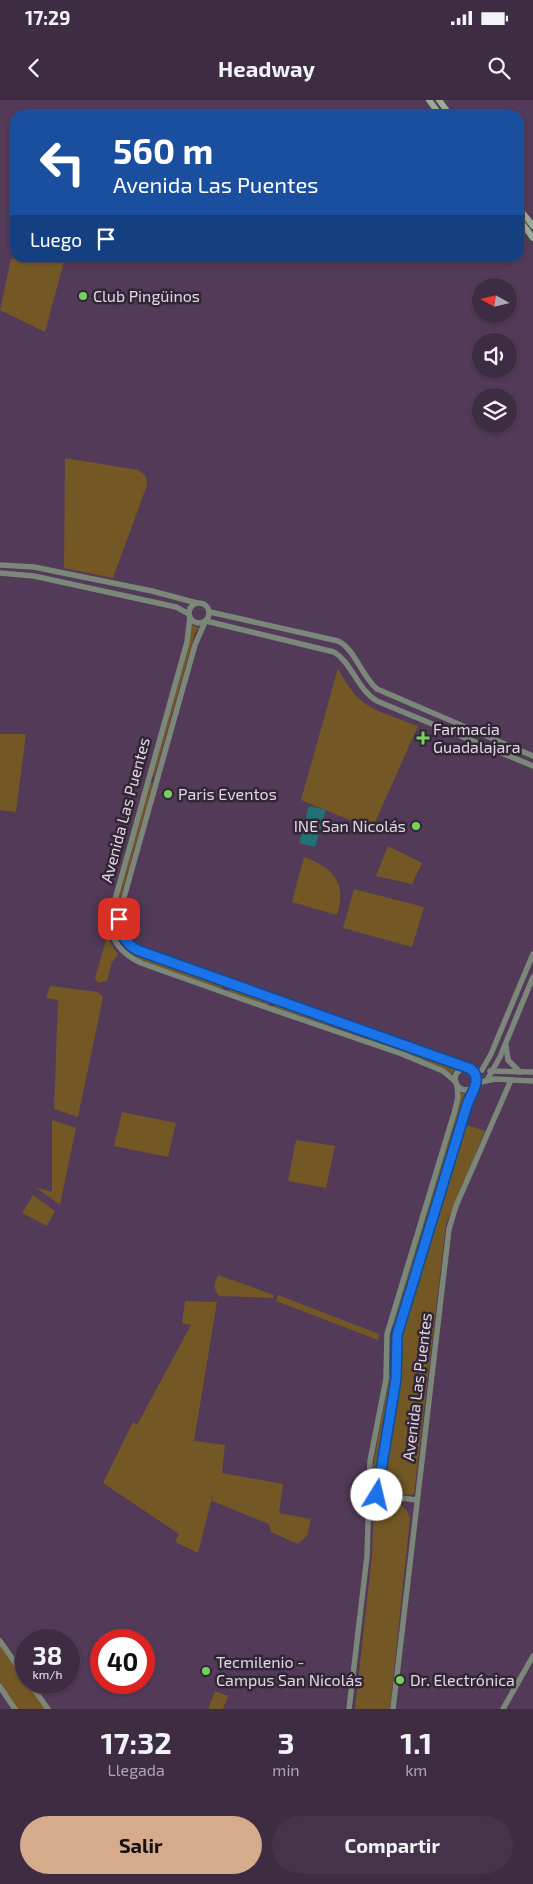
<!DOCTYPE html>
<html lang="es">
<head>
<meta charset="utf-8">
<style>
  :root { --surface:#3e2c42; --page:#453449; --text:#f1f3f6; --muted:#ada7b2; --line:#57485b; --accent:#d6ab8b }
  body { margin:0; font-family:"Exo 2",sans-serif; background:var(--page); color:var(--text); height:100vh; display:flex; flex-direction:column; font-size:19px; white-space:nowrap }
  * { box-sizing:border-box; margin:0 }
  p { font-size:16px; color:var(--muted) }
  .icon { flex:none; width:28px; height:28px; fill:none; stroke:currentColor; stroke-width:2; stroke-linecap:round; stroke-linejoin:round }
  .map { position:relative; height:1609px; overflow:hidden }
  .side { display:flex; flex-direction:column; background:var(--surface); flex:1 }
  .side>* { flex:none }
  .top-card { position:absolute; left:10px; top:10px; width:514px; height:152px; border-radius:15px; box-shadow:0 1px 4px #0004,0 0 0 1px var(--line); background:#1a4fa0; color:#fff; overflow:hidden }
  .needle { width:32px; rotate:278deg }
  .tools { position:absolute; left:472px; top:178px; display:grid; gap:10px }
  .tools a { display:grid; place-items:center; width:45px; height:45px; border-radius:50%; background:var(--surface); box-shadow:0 1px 4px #0004,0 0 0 1px var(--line); font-size:25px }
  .speed { position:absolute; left:15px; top:1529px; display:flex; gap:10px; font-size:25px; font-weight:700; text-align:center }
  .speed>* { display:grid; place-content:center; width:65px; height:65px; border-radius:50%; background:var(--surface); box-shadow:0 1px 4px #0004,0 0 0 1px var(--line); line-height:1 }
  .speed small { font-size:12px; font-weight:400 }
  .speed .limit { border:8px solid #d22; background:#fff; color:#111 }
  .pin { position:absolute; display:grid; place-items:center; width:42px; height:42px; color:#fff; margin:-21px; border-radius:10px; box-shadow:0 2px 8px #0006 }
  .me { position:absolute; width:55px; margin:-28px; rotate:9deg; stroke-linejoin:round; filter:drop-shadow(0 0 4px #0008) }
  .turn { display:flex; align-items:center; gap:18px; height:105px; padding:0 20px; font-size:22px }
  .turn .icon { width:65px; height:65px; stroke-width:2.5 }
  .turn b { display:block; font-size:35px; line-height:42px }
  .then { display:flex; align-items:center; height:48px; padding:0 20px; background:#0003; gap:10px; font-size:19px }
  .eta { display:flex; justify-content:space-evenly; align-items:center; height:85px; text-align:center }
  .eta b { font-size:30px; font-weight:700; line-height:35px }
  .action { display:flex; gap:10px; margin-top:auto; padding:10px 20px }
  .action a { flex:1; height:58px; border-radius:30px; background:var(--accent); color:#111; font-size:20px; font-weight:700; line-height:58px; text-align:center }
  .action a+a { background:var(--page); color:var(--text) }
  .status { display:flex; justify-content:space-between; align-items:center; height:35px; padding:0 25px; background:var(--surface); direction:ltr }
  .status svg { height:14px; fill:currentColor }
  header { display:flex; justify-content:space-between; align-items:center; height:65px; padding:0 20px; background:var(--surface); font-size:22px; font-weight:700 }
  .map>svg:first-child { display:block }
</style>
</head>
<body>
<div class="status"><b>17:29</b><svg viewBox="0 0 49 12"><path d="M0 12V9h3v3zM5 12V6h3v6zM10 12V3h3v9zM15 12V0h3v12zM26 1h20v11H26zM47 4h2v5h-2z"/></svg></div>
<header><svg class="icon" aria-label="back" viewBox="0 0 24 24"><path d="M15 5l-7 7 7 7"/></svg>Headway<svg class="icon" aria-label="search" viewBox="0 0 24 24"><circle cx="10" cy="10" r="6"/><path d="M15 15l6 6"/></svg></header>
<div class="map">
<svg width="533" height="1609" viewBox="0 0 533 1609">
  <rect width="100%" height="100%" fill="#523a58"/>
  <g fill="#735826">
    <polygon points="28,158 65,158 45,232 0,210 11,159"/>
    <polygon points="65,358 138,370 146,376 147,385 113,478 64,468"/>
    <polygon points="192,525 199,528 195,533 154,677 150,676"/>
    <path d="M338,568C358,610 377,610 418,626L372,729L301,700Z"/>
    <polygon points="0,634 26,634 16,712 0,710"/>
    <polygon points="148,682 153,683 117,809 112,809"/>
    <polygon points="388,746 422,763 412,784 376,776"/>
    <path d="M304,757C334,768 347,783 337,815L292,802Z"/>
    <polygon points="354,789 424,807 412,847 343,828"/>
    <polygon points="107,837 118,855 112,862 107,881 98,883 95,878"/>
    <polygon points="132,852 223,885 222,889 137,859 129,855"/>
    <polygon points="50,886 98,892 103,897 78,1017 54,1009 58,900 46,898"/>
    <polygon points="230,888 269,901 268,905 228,892"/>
    <polygon points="275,904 362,933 361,936 273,907"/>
    <polygon points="368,936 456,968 451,974 441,967 366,940"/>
    <polygon points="459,992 465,994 395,1227 392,1226"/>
    <polygon points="122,1012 176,1023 168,1057 114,1046"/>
    <polygon points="52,1020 76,1028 60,1105 35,1087 52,1092"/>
    <path d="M467,1025L485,1031L446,1124L414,1394L411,1395C398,1394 389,1395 382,1382L399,1273V1235L462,1030Z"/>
    <polygon points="296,1040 335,1046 326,1088 288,1081"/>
    <polygon points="33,1095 55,1111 47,1126 22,1113"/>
    <path d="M218,1175L274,1195L273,1198L219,1196C213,1189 214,1183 218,1175Z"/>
    <polygon points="278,1195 379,1234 378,1240 276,1201"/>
    <polygon points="185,1201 217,1202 194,1341 225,1345 222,1373 283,1384 279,1413 311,1419 307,1436 298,1444 271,1432 269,1424 212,1401 213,1394 198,1453 175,1442 179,1434 103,1383 133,1322 137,1325 191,1225 182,1223"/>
    <polygon points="392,1246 395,1263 394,1280 371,1394 374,1360 389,1278"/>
    <path d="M380,1399C395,1398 406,1405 410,1418L390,1609H355L372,1456L374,1409L376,1403Z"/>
    <polygon points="0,1541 26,1576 26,1582 31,1583 50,1609 15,1609 0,1587"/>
    <polygon points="215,1591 228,1596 223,1609 208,1609"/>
  </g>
  <polygon fill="#217276" points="309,706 326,710 315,747 299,743"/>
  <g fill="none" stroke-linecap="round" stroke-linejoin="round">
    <g stroke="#7b8778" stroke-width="5.5">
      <polyline points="0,465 34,467 152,491 197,503"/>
      <polyline points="0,473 34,476 176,507 189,514"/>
      <circle cx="199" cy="513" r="10"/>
      <path d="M210,512L338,541C355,549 362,577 377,589L533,656"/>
      <path d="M190,517L187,542L111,814C108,837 120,853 141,863L242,899L402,954L443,971L456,982"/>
      <path d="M206,521L334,552C352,563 357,589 377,601L533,666"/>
      <path d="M205,522L195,545L119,815C119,831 126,845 141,852L465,968"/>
      <polyline points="506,946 508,960 520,972"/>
      <circle cx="466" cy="979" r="11"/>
      <polyline points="482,970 491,954 533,854"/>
      <polyline points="490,971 533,972"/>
      <polyline points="487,980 500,957 533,877"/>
      <polyline points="476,983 495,979 533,981"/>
      <polyline points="377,1395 417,1400"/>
      <polyline points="370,1407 377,1395 396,1279 397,1235 467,1005 474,987"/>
      <polyline points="0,1541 26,1578"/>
      <polyline points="29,1582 48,1609"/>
      <polyline points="0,1587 15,1609"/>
      <polyline points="349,1609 367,1456 370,1361 386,1279 387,1234 455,1010 458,997 457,985"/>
      <polyline points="393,1609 449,1129 456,1106 511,980"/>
      <polyline points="503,1609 533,1556"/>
    </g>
    <g stroke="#99ac95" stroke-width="6">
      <polyline points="429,0 440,15"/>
      <polyline points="439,0 450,15"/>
      <polyline points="519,108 533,126"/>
      <polyline points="519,119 533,138"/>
    </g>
  </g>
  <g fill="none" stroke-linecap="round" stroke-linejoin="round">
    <defs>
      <path id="route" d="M119,819C119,832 126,844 137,850L471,969C483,979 471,993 467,1005L397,1235L396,1279L377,1395"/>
    </defs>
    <use href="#route" stroke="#114b97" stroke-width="12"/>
    <use href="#route" stroke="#1a73e8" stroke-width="9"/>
  </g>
  <g fill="#74d25c" stroke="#312634" stroke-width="2">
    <circle cx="83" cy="196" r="5"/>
    <path d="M420.5 630.5h5v5h5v5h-5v5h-5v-5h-5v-5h5z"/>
    <circle cx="168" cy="694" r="5"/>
    <circle cx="416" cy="726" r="5"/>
    <circle cx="206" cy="1571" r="5"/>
    <circle cx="400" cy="1580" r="5"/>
  </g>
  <g text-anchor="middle" stroke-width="5" stroke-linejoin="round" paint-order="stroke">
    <g font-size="16" fill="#e3d4e6" stroke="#312634" text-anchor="start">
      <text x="93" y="202">Club Pingüinos</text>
      <text x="433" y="635">Farmacia<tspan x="433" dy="18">Guadalajara</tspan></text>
      <text x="178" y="700">Paris Eventos</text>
      <text x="406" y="732" text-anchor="end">INE San Nicolás</text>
      <text x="216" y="1568">Tecmilenio -<tspan x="216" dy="18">Campus San Nicolás</tspan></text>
      <text x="410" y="1586">Dr. Electrónica</text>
    </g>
    <g font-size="16" fill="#e3d4e6" stroke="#312634">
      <text transform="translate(125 710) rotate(-75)" y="6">Avenida Las Puentes</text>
      <text transform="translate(417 1287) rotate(-83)" y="6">Avenida Las Puentes</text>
    </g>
  </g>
</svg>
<div class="tools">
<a><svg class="needle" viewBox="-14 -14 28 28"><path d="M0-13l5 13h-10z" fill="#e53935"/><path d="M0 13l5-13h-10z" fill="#ada7b2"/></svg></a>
<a><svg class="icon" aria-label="sound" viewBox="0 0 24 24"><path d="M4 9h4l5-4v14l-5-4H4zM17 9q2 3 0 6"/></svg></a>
<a><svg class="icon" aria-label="layers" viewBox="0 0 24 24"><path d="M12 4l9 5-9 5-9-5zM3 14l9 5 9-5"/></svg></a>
</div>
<div class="speed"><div>38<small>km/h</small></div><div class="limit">40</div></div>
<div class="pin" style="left:119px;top:819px;background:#d93025"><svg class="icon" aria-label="arrive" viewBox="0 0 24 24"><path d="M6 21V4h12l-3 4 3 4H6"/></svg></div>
<svg class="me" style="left:377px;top:1395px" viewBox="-20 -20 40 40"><circle r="19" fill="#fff"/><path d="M0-13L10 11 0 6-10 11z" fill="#1a73e8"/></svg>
<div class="top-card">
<div class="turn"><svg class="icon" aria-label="left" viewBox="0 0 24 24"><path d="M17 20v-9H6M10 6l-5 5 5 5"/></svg><div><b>560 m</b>Avenida Las Puentes</div></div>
<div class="then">Luego<svg class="icon" aria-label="arrive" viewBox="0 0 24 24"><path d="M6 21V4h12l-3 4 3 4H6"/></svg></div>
</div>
</div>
<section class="side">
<div class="eta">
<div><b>17:32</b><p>Llegada</p></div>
<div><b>3</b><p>min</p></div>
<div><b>1.1</b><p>km</p></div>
</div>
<div class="action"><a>Salir</a><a>Compartir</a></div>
</section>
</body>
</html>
